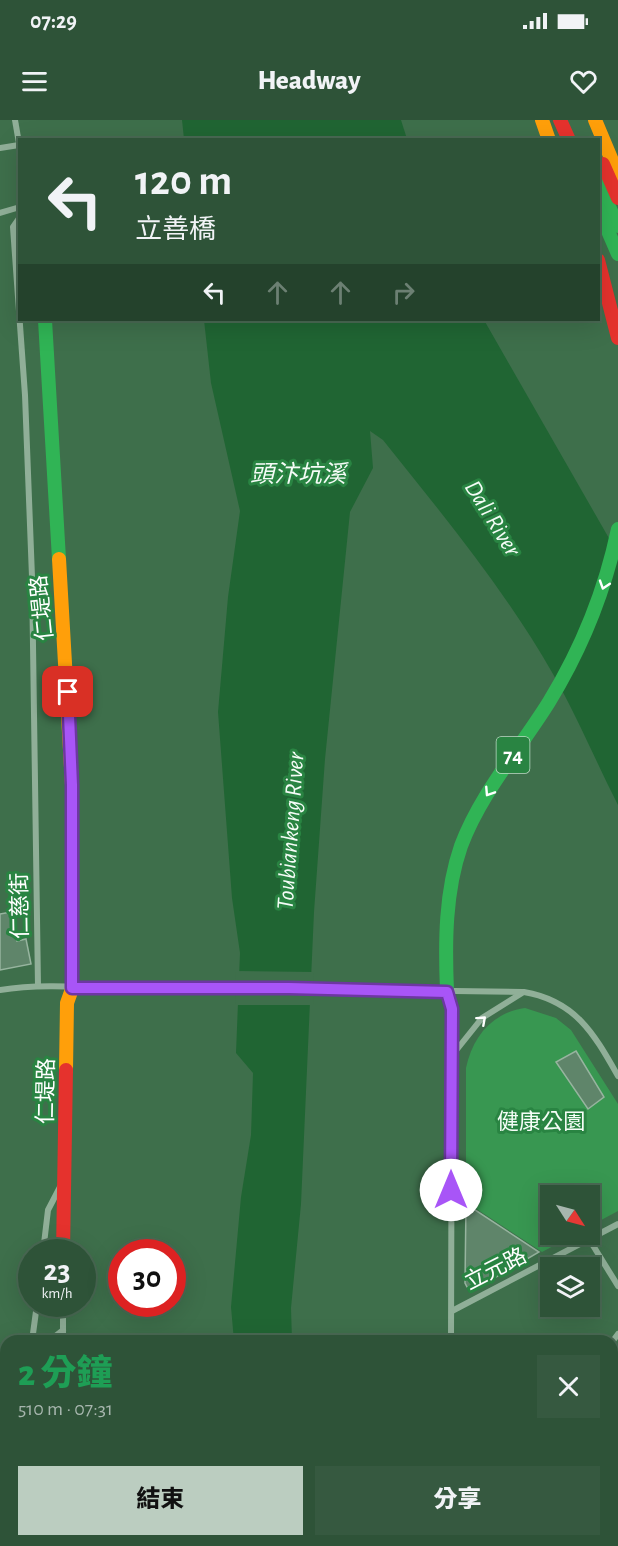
<!DOCTYPE html>
<html lang="zh-TW">
<head>
<meta charset="utf-8">
<style>
  :root { --surface:#2e5338; --page:#365940; --text:#f1f3f6; --muted:#a7b6ae; --line:#496953; --accent:#bbcdc0 }
  body { margin:0; font-family:"Alegreya Sans","Noto Sans TC",sans-serif; background:var(--page); color:var(--text); height:100vh; display:flex; flex-direction:column; font-size:22px; white-space:nowrap }
  * { box-sizing:border-box; margin:0 }
  p { font-size:20px; color:var(--muted) }
  .icon { flex:none; width:33px; height:33px; fill:none; stroke:currentColor; stroke-width:2; stroke-linecap:round; stroke-linejoin:round }
  .map { position:relative; flex:1; overflow:hidden }
  .drawer { position:absolute; left:0px; top:1215px; width:618px; height:212px; display:flex; flex-direction:column; background:var(--surface); border-radius:18px 18px 0 0; box-shadow:0 6px 24px #0002,0 0 0 2px var(--line) }
  .drawer>* { flex:none }
  .hud { position:absolute; left:18px; top:18px; width:582px; height:183px; border-radius:0px; box-shadow:0 6px 24px #0002,0 0 0 2px var(--line); background:#2e5338; color:var(--text); overflow:hidden }
  .needle { width:39px; rotate:126deg }
  .buttons { position:absolute; left:540px; top:1065px; display:grid; gap:12px }
  .buttons a { display:grid; place-items:center; width:60px; height:60px; border-radius:0px; background:var(--surface); box-shadow:0 6px 24px #0002,0 0 0 2px var(--line); font-size:30px }
  .speed { position:absolute; left:18px; top:1119px; display:flex; gap:12px; font-size:30px; font-weight:700; text-align:center }
  .speed>* { display:grid; place-content:center; width:78px; height:78px; border-radius:50%; background:var(--surface); box-shadow:0 6px 24px #0002,0 0 0 2px var(--line); line-height:1 }
  .speed small { font-size:15px; font-weight:400 }
  .speed .limit { border:9px solid #d22; background:#fff; color:#111 }
  .pin { position:absolute; display:grid; place-items:center; width:51px; height:51px; color:#fff; margin:-26px; border-radius:12px; box-shadow:0 3px 9px #0006 }
  .me { position:absolute; width:66px; margin:-33px; rotate:0deg; stroke-linejoin:round; filter:drop-shadow(0 0 4px #0008) }
  .turn { display:flex; align-items:center; gap:21px; height:126px; padding:0 18px; font-size:27px }
  .turn .icon { width:78px; height:78px; stroke-width:2.5 }
  .turn b { display:block; font-size:42px; line-height:51px }
  .lanes { display:flex; align-items:center; height:57px; padding:0 18px; background:#0003; justify-content:center; gap:30px; direction:ltr }
  .lanes .off { opacity:.35 }
  .round { display:grid; place-items:center; flex:none; width:63px; height:63px; border-radius:0px; background:var(--page) }
  .head { display:flex; align-items:center; justify-content:space-between; height:102px; padding:0 18px }
  h1 { font-size:36px; font-weight:800; line-height:45px; color:#1e9e55 }
  .primary-button { display:flex; gap:12px; margin-top:auto; padding:12px 18px }
  .primary-button a { flex:1; height:69px; border-radius:0px; background:var(--accent); color:#111; font-size:24px; font-weight:800; line-height:69px; text-align:center }
  .primary-button a+a { background:var(--page); color:var(--text) }
  .status { display:flex; justify-content:space-between; align-items:center; height:42px; padding:0 30px; background:var(--surface); direction:ltr }
  .status svg { height:16px; fill:currentColor }
  header { display:flex; justify-content:space-between; align-items:center; height:78px; padding:0 18px; background:var(--surface); font-size:27px; font-weight:800 }
  .map>svg:first-child { display:block }
</style>
</head>
<body>
<div class="status"><b>07:29</b><svg viewBox="0 0 49 12"><path d="M0 12V9h3v3zM5 12V6h3v6zM10 12V3h3v9zM15 12V0h3v12zM26 1h20v11H26zM47 4h2v5h-2z"/></svg></div>
<header><svg class="icon" aria-label="menu" viewBox="0 0 24 24"><path d="M4 6h16M4 12h16M4 18h16"/></svg>Headway<svg class="icon" aria-label="heart" viewBox="0 0 24 24"><path d="M12 20l-8-8c-3-5 5-10 8-4 3-6 11-1 8 4z"/></svg></header>
<div class="map">
<svg width="618" height="1426" viewBox="0 0 618 1426">
  <rect width="100%" height="100%" fill="#3e6f4b"/>
  <g fill="#389751">
    <path d="M525,888L556,898L571,910L618,984V1091L590,1106V1076H550V1114L574,1115L542,1132L466,1082V948C473,916 492,893 525,888Z"/>
    <polygon points="6,1346 6,1420 41,1421 41,1426 0,1426 0,1364"/>
  </g>
  <g fill="#206533">
    <polygon points="182,0 401,0 407,19 184,19"/>
    <path d="M204,200H484L618,434V685C596,642 577,596 553,554C505,470 443,395 383,320L370,311L373,348L350,392L325,639L314,792L301,1084L291,1188L292,1221H234L231,1187L241,1077L251,1015L253,953L236,933L240,833L232,778L218,592L228,477L240,391L211,263Z"/>
    <polygon points="209,1421 325,1420 328,1426 209,1426"/>
  </g>
  <polygon fill="#3e6f4b" points="236,851 314,852 313,885 235,885"/>
  <g fill="#5f856a" stroke="#97b49f" stroke-width="1.5">
    <polygon points="11,792 17,821 26,819 31,844 0,850 0,794"/>
    <polygon points="576,931 604,977 588,989 556,942"/>
    <polygon points="466,1084 539,1132 474,1170 467,1167 465,1163"/>
  </g>
  <g fill="none" stroke-linecap="round" stroke-linejoin="round">
    <g stroke="#90af98" stroke-width="6">
      <polyline points="15,0 20,29"/>
      <polyline points="0,28 19,25"/>
      <polyline points="0,93 20,87"/>
      <polyline points="20,97 13,107 25,275 32,457 38,866"/>
      <path d="M0,870C47,862 101,869 150,869C275,868 399,870 524,872C576,881 594,914 618,956"/>
      <polyline points="447,872 452,889 451,1221"/>
      <polyline points="450,938 482,898 522,873"/>
      <polyline points="589,1119 618,1166"/>
      <polyline points="43,1132 48,1090 60,1067"/>
      <polyline points="63,1184 63,1221"/>
      <polyline points="452,1191 618,1104"/>
      <polyline points="32,1221 37,1184"/>
      <polyline points="49,1221 63,1210"/>
      <polyline points="612,1222 618,1214"/>
      <polyline points="0,1349 6,1331"/>
      <polyline points="612,1391 618,1383"/>
      <polyline points="552,1420 559,1426"/>
      <polyline points="54,1426 54,1420"/>
      <polyline points="446,1426 446,1420"/>
      <polyline points="587,1426 591,1420"/>
    </g>
    <g stroke="#30b455" stroke-width="14">
      <polyline points="598,63 618,106"/>
      <polyline points="598,88 618,134"/>
      <polyline points="45,200 59,439"/>
      <path d="M447,871C445,823 445,772 461,726C481,673 519,630 549,582C582,528 605,471 618,409"/>
    </g>
    <g stroke="#ff9f0a" stroke-width="14">
      <polyline points="542,0 549,20"/>
      <polyline points="595,0 618,55"/>
      <polyline points="59,439 72,665 72,869 67,883 66,950"/>
    </g>
    <g stroke="#e5322d" stroke-width="14">
      <polyline points="560,0 569,20"/>
      <polyline points="603,44 618,78"/>
      <polyline points="598,140 618,218"/>
      <polyline points="63,1132 66,950"/>
    </g>
  </g>
  <defs><path id="oneway-chevron" d="M-2-3.5L2.5 0L-2 3.5" fill="none" stroke-width="1.6" stroke-linecap="round" stroke-linejoin="round" transform="scale(1.5)"/></defs>
  <g stroke="#fff">
    <use href="#oneway-chevron" transform="translate(604 465) rotate(108)"/>
    <use href="#oneway-chevron" transform="translate(489 672) rotate(123)"/>
    <use href="#oneway-chevron" transform="translate(482 900) rotate(-42)"/>
  </g>
  <g fill="none" stroke-linecap="round" stroke-linejoin="round">
    <defs>
      <polyline id="route" points="68,572 72,665 72,868 289,868 447,872 452,889 451,1070"/>
    </defs>
    <use href="#route" stroke="#6d37a1" stroke-width="15"/>
    <use href="#route" stroke="#a855f7" stroke-width="10"/>
  </g>
  <g text-anchor="middle" stroke-width="6" stroke-linejoin="round" paint-order="stroke">
    <rect fill="#298442" stroke="#bfdac6" stroke-width="1.5" x="496.5" y="617" width="33" height="36" rx="4.5"/>
    <g font-size="21" font-weight="bold" fill="#fff">
      <text x="513" y="642">74</text>
    </g>
    <g font-size="22" fill="#fff" stroke="#298442">
      <text transform="translate(41 488) rotate(-96)" y="8">仁堤路</text>
      <text transform="translate(19 786) rotate(-91)" y="8">仁慈街</text>
      <text transform="translate(45 971) rotate(-89)" y="8">仁堤路</text>
      <text transform="translate(495 1148) rotate(-27)" y="8">立元路</text>
    </g>
    <g font-size="22" fill="#f5fdf7" stroke="#298442">
      <text x="541" y="1009">健康公園</text>
    </g>
    <g font-size="24" font-style="italic" fill="#f5fcf7" stroke="#298442">
      <text x="298" y="362">頭汴坑溪</text>
      <text transform="translate(493 398) rotate(58)" y="8">Dali River</text>
      <text transform="translate(290 711) rotate(-86)" y="8">Toubiankeng River</text>
    </g>
  </g>
</svg>
<div class="buttons">
<a><svg class="needle" viewBox="-14 -14 28 28"><path d="M0-13l5 13h-10z" fill="#e53935"/><path d="M0 13l5-13h-10z" fill="#a7b6ae"/></svg></a>
<a><svg class="icon" aria-label="layers" viewBox="0 0 24 24"><path d="M12 4l9 5-9 5-9-5zM3 14l9 5 9-5"/></svg></a>
</div>
<div class="speed"><div>23<small>km/h</small></div><div class="limit">30</div></div>
<div class="pin" style="left:68px;top:572px;background:#d93025"><svg class="icon" aria-label="arrive" viewBox="0 0 24 24"><path d="M6 21V4h12l-3 4 3 4H6"/></svg></div>
<svg class="me" style="left:451px;top:1070px" viewBox="-20 -20 40 40"><circle r="19" fill="#fff"/><path d="M0-13L10 11 0 6-10 11z" fill="#a855f7"/></svg>
<div class="hud">
<div class="turn"><svg class="icon" aria-label="left" viewBox="0 0 24 24"><path d="M17 20v-9H6M10 6l-5 5 5 5"/></svg><div><b>120 m</b>立善橋</div></div>
<div class="lanes"><svg class="icon" aria-label="left" viewBox="0 0 24 24"><path d="M17 20v-9H6M10 6l-5 5 5 5"/></svg><svg class="icon off" aria-label="ahead" viewBox="0 0 24 24"><path d="M12 20V5M6 11l6-6 6 6"/></svg><svg class="icon off" aria-label="ahead" viewBox="0 0 24 24"><path d="M12 20V5M6 11l6-6 6 6"/></svg><svg class="icon off" aria-label="right" viewBox="0 0 24 24"><path d="M7 20v-9h11M14 6l5 5-5 5"/></svg></div>
</div>
<section class="drawer">
<div class="head"><div><h1>2 分鐘</h1><p>510 m · 07:31</p></div><a class="round"><svg class="icon" aria-label="close" viewBox="0 0 24 24"><path d="M6 6l12 12M18 6L6 18"/></svg></a></div>
<div class="primary-button"><a>結束</a><a>分享</a></div>
</section>
</div>
</body>
</html>
